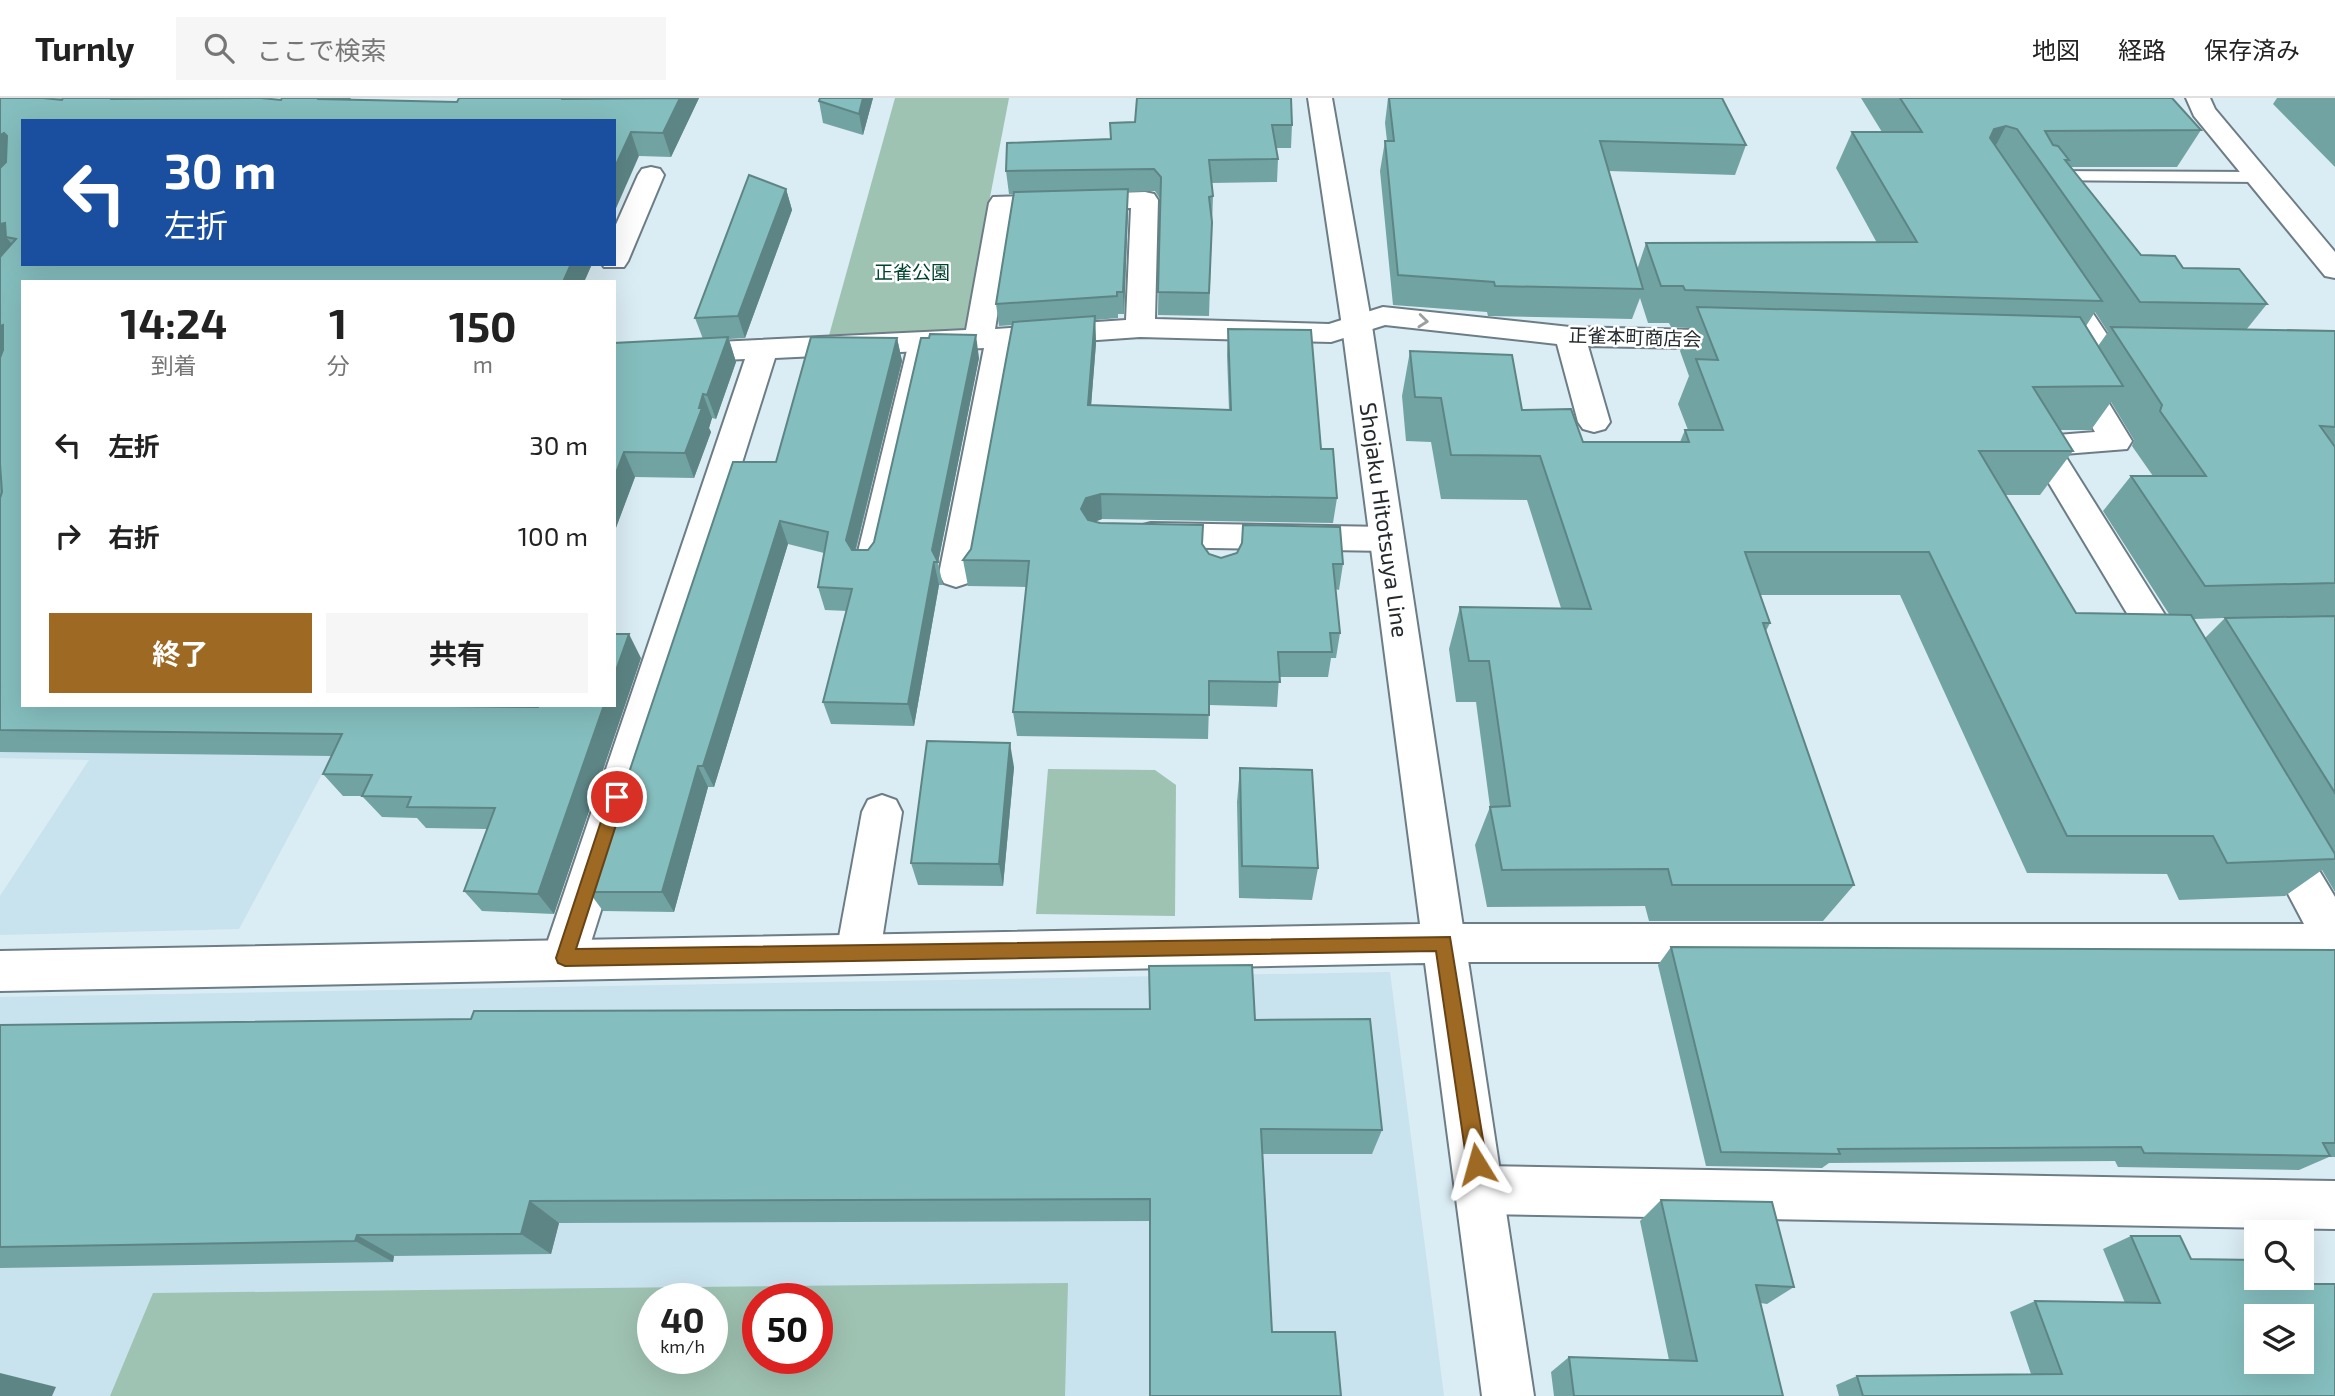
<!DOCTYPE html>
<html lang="ja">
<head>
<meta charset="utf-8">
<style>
  :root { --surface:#fff; --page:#f6f6f6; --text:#222; --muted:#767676; --line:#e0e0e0; --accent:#9e6922 }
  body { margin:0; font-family:"Exo 2","Noto Sans JP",sans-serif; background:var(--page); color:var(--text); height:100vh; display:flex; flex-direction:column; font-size:26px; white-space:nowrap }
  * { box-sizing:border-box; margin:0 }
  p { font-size:23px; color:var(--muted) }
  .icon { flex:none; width:38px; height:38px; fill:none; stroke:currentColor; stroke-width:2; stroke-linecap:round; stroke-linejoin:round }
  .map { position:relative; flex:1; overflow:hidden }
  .sheet { position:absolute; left:21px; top:182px; width:595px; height:427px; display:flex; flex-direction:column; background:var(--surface); border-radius:0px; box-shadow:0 7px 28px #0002 }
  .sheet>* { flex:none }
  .guide { position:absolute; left:21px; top:21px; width:595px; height:147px; border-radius:0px; box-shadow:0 7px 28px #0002; background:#1a4fa0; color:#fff; overflow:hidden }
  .tools { position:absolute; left:2244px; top:1122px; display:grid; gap:14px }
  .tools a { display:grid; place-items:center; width:70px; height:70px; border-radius:0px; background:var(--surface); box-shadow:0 7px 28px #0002; font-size:35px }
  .speed { position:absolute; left:637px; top:1185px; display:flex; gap:14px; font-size:35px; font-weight:700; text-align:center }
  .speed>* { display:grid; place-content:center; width:91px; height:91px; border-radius:50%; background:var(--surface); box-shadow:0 7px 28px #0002; line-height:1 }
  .speed small { font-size:18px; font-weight:400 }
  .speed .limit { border:10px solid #d22; background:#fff; color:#111 }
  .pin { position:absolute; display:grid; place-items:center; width:60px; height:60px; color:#fff; margin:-30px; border:4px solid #fff; border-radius:50%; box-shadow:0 2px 7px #0007 }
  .me { position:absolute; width:77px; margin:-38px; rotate:352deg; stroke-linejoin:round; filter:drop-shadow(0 0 5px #0008) }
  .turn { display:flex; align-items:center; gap:24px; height:147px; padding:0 28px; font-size:32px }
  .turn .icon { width:91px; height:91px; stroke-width:2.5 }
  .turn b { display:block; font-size:49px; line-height:60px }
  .eta { display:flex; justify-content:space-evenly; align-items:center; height:119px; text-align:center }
  .eta b { font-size:42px; font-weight:700; line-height:49px }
  .button { display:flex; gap:14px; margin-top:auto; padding:14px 28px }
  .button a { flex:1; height:80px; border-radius:0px; background:var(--accent); color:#fff; font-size:28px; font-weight:700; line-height:80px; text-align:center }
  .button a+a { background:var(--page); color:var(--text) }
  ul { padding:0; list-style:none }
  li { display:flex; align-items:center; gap:21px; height:91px; padding:0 28px }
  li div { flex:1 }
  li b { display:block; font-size:26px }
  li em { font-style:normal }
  header { display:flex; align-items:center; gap:42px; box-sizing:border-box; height:98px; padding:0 35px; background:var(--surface); border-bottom:2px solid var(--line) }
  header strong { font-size:33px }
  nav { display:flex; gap:38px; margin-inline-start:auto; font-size:24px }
  .search { width:490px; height:63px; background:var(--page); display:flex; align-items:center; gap:18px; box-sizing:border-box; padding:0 24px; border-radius:0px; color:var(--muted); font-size:26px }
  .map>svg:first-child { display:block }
</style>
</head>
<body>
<header>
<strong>Turnly</strong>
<div class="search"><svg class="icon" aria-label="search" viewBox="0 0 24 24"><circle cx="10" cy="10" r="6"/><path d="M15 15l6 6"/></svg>ここで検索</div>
<nav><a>地図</a><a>経路</a><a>保存済み</a></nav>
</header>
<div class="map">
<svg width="2335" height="1298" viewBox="0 0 2335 1298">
  <rect width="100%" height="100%" fill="#daecf4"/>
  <g fill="#c8e2ee" fill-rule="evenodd">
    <polygon points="0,540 23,607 359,607 239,831 0,837 0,798 89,662 0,660"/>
    <path d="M1390,874L1444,1298H0V899ZM653,1200H712V1260H653ZM758,1200H817V1260H758Z"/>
  </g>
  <g fill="#9fc3b2" fill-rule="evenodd">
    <polygon points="895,0 1009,0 964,235 828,241"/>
    <polygon points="1048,671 1155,672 1176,687 1175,818 1036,816"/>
    <path d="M1068,1185L1065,1298H110L153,1195ZM653,1200H712V1260H653ZM758,1200H817V1260H758Z"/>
  </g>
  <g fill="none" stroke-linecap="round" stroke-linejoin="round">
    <defs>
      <g id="lane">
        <polygon points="2045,73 2257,74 2265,79 2257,84 2039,82 2039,74"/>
        <polygon points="918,238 927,244 877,466 874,472 858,472 855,466 909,244"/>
      </g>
      <g id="street">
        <polygon points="651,69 660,71 664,77 628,163 624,169 604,169 602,166 614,166 614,131 638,77 642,71"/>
        <path d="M1145,94L1154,96L1158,102L1155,221L1329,226L1383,209L1570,229L1738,233L1748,235L1753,242L1748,249L1738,251L1588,248L1610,324L1605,331L1594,334L1583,331L1578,324L1557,246L1385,227L1331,244L1140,239L1014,248L973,476L968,485L956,489L944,485L939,476L984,250L775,260L586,860L579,874L564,880L549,874L542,860L745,261L614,267V249L966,232L989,105L993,99ZM1131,110L1126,222L995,231L1014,113Z"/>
        <polygon points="2058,176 2068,178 2118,253 2114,260 2103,262 2092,260 2088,253 2044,184 2048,178"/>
        <polygon points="2074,263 2085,266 2132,343 2127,351 2064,356 2187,552 2192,562 2187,572 2174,576 2161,572 2026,347 2031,339 2095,334 2059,273 2063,266"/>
        <polygon points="1151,425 1387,429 1399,432 1404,441 1399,450 1387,453 1151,449 1139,446 1134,437 1139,428"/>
        <polygon points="882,697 896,702 902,714 880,855 873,869 858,874 843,869 836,855 862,714 868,702"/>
        <polygon points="2279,724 2293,729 2335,799 2335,889 2320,883 2312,864 1444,864 1429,859 1423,845 1429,831 1444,826 2304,826 2259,741 2265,729"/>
        <polygon points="1481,1068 2335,1083 2335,1131 1481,1116 1464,1109 1457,1092 1464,1075"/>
      </g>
      <g id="secondary">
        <polygon points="1308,0 1332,0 1372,228 1534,1298 1482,1298 1425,865 0,893 0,853 1420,826 1342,228"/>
        <polygon points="2186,0 2210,0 2215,11 2335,154 2335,180 2325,178 2194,18"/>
      </g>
    </defs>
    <use href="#lane" stroke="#6d7d85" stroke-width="4"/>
    <use href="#street" stroke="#6d7d85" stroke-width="4"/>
    <use href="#secondary" stroke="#6d7d85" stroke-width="4"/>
    <use href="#lane" fill="#fff" fill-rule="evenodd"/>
    <use href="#street" fill="#fff" fill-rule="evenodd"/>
    <use href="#secondary" fill="#fff" fill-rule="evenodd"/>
  </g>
  <g fill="#72a3a3" fill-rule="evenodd">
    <polygon points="0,0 350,1 457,4 699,0 671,59 639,58 614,23 23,166 592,166 584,184 23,184 23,607 472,607 472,609 538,609 641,560 554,816 482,813 464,793 487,731 426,730 417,720 382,719 362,698 343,698 323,676 331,658 0,654"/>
    <polygon points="820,0 873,0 863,37 823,25 819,3"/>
    <path d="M1388,0H1722L1746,47L1735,77L1609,73L1637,172L1646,145H1877L1836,70L1852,34H1882L1861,0H2172L2201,32L2177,69H2070L2141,157L2183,170L2267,206L2246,232L2335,233V794L2322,772L2285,798L2179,802L2167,776L2027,775L1900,497H1760L1770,525L1766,533L1854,787L1823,823H1649L1645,808L1487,809L1475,747L1490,709L1476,604H1456L1449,551L1460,509L1561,510L1527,402L1441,401L1431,344L1406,343L1402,298L1410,253L1583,344H1680L1685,332H1688L1678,306L1689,278L1680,253L1689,230L1671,229L1669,225H1648L1640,200L1632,221L1488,218L1487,214L1393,207L1380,73L1385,43H1387L1385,25ZM2095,214L2108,234L2098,248L2086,228ZM2111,304L2134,342L2132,348L2153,378H2131L2103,413L2169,516L2076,515L2005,397H2040L2073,353L2060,332H2091ZM2225,520L2205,540L2194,521Z"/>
    <polygon points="2277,0 2335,0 2335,69 2273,6"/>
    <polygon points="1110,25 1292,27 1291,50 1276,50 1278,61 1277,84 1211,85 1213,98 1209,218 1158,217 1160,101 1155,93 1128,94 1128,113 1124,216 1118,216 1118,220 1095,222 1096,245 1091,307 1229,312 1227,257 1228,231 1321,351 1337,400 1333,425 1102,421 1095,424 1202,446 1209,456 1221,460 1343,466 1339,492 1335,491 1340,535 1336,560 1331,560 1328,579 1279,579 1277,609 1209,607 1208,641 1017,638 1013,614 1027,489 968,488 963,462 971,451 1013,227 999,228 996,206 1014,96 1009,96 1006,73 1110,41"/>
    <polygon points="786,91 792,112 745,240 729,241 736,264 716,321 712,320 709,330 711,334 694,380 635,379 614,435 614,245 703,241 695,220"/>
    <polygon points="897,240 902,263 856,452 868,452 874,444 979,260 938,465 943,487 939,487 914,628 831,626 823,604 847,513 825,512 818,489 824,455 788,446 714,689 708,689 674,814 603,813 589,794 776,364"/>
    <polygon points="1014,669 1003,788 918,787 911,765"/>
    <polygon points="1240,670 1318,770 1312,802 1239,800 1237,704"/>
    <polygon points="1671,849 2335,852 2335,1059 2329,1059 2299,1072 2118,1069 2115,1063 1829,1065 1822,1070 1706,1068 1658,867"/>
    <polygon points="1255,922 1382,1032 1372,1056 1263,1056 1272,1234 1341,1298 1150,1123 559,1125 551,1156 394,1158 393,1164 0,1170 0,927"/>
    <polygon points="1661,1102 1794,1189 1767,1206 1760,1205 1783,1298 1554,1298 1551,1274 1569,1259 1669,1262 1640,1123"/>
    <polygon points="2131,1138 2191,1161 2267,1186 2335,1298 1839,1298 1836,1287 1857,1278 2031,1276 2010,1214 2035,1203 2125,1205 2103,1151"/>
  </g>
  <g fill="#5d8585">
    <polygon points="320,0 351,0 334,23"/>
    <polygon points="680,0 699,0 671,59 663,35"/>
    <polygon points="863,0 873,0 863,37 859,16"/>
    <polygon points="2006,28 1987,64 1975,68 1994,31"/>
    <polygon points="631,34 639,58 614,115 614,71"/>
    <polygon points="4,35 22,60 0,75 0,37"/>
    <polygon points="786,91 792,112 745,240 738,218"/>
    <polygon points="1128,91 1128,113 1124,216 1123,194"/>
    <polygon points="5,125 16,141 6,139 16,151 0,166 0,126"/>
    <polygon points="571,166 592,166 584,184 563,184"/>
    <polygon points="1095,218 1096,245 1089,334 1088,307"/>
    <polygon points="3,227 23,250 0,267 0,228"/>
    <polygon points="976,237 979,260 938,465 932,452"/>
    <polygon points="728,239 736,264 716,321 707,297"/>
    <polygon points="897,240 902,263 852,465 846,442"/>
    <polygon points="703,296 712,320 709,330 711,334 694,380 685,355"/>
    <polygon points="624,354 635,379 614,435 614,380"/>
    <polygon points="1101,396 1102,421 1088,426 1081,411 1086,400"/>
    <polygon points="780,423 788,446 714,689 703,668"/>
    <polygon points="934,464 939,487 914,628 908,606"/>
    <polygon points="629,536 641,560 554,816 538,796 604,607 614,607 614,578"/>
    <polygon points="446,607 472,607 463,631"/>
    <polygon points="1010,645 1014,669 1003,788 999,766"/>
    <polygon points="698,668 708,689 674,814 662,794"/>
    <polygon points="530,1103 559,1125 551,1156 521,1136"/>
    <polygon points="357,1137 394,1158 393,1164 355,1143"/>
    <polygon points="0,1275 56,1289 52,1298 0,1298"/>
  </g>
  <g fill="#85bebe" stroke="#5d8585" stroke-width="2" fill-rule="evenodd">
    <polygon points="0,0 43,0 62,2 63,0 113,0 112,1 261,0 281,2 282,0 320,0 319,1 457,4 459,0 564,0 563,1 680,0 663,35 631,34 614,71 614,23 23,23 23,166 571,166 563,184 23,184 23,607 446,607 446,608 538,609 539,607 604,607 538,796 464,793 495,710 407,709 411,699 362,698 372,677 323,676 342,636 0,632 0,400 2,394 0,366 0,260 3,252 3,227 0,228 0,159 16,141 6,139 5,125 0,126 0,70 6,64 7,38 4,35 0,37"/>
    <polygon points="820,0 863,0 859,16 819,3"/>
    <polygon points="1137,0 1291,0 1292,27 1272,27 1278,61 1209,62 1213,98 1209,99 1212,124 1209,195 1158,194 1161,79 1154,71 1006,73 1007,45 1111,41 1110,25 1135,24"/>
    <polygon points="1389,0 1722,0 1746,47 1600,43 1643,191 1495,188 1494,184 1398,177 1385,43 1394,43"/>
    <polygon points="1900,0 2172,0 2201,32 2045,33 2053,47 2058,48 2069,62 2065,62 2141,157 2175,158 2183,170 2239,171 2267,206 2140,204 2017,31 2006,28 1994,31 1990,40 2102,203 1685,192 1683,188 1661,188 1646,145 1917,144 1852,34 1922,34"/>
    <polygon points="749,77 786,91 738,218 695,220"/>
    <polygon points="1128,91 1123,194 1117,194 1117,198 996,206 1014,94"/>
    <polygon points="1697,209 2080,219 2123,288 2033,289 2073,353 1979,353 2076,515 2191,517 2335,756 2335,761 2227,765 2213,738 2067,738 1929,454 1745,454 1770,525 1763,525 1854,787 1672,787 1668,771 1502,772 1490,709 1510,708 1489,563 1469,563 1460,509 1591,511 1540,358 1451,357 1441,300 1415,299 1410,253 1512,257 1522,312 1571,311 1583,344 1689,344 1685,332 1723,332 1696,261 1718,262"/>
    <polygon points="1095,218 1088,307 1231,312 1228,231 1311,232 1321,351 1333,351 1337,400 1101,396 1086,400 1081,411 1088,422 1100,425 1203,427 1202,446 1209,456 1221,460 1237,455 1242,445 1243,427 1340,429 1343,466 1333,466 1340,535 1330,535 1332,554 1278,554 1280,584 1209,583 1209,617 1013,614 1029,463 963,462 971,451 1013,224"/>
    <polygon points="2111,229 2335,233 2335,329 2320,328 2335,349 2335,485 2205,488 2131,378 2206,378 2160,313 2162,307"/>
    <polygon points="930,236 976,237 932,452 938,464 934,464 908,606 823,604 852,491 818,489 828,434 780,423 703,668 698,668 662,794 589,794 733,364 776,364 811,239 897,240 846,442 852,452 868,452 874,444 921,240 929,240"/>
    <polygon points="728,239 707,297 703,296 699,310 702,310 685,355 624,354 614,380 614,245"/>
    <polygon points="2335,518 2335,695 2225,520"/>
    <polygon points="614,536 629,536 614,578"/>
    <polygon points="927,643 1010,645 999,766 911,765"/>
    <polygon points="1240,670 1312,672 1318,770 1242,768"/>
    <polygon points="1671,849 2335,852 2335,1045 2323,1045 2330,1058 2144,1055 2141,1049 1838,1051 1840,1056 1721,1054"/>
    <polygon points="1252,867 1255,922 1370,921 1382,1032 1261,1031 1272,1234 1335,1234 1341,1298 1150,1298 1150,1101 530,1103 521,1136 357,1137 355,1143 0,1149 0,927 471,921 474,913 1150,911 1149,868"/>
    <polygon points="1661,1102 1772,1104 1794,1189 1756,1187 1783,1298 1574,1298 1569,1259 1697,1263"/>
    <path d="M2131,1138H2180L2191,1161L2256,1162V1180H2265L2267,1186H2335V1298H1863L1857,1278L2062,1276L2035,1203L2160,1205ZM2256,1218H2301V1264H2256Z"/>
  </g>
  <defs><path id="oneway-chevron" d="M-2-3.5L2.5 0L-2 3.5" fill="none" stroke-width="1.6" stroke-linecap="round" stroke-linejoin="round" transform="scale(1.75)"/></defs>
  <use stroke="#9c9fa0" href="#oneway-chevron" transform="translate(1423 223) rotate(6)"/>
  <polygon fill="#9e6922" stroke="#674416" stroke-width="2" points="617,692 625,699 576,851 1450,839 1487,1066 1484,1073 1477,1076 1470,1073 1467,1066 1436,853 565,868 558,865 556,860 609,699"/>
  <g text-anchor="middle" stroke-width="5" stroke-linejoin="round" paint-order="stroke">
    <g font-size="19" fill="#01432e" stroke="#fff">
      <text x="912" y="181">正雀公園</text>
    </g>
    <g font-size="19" fill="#23292c" stroke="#fff">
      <text transform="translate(1635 239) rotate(2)" y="7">正雀本町商店会</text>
    </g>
    <g font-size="23" fill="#23292c" stroke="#fff">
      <text transform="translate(1384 422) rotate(82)" y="8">Shojaku Hitotsuya Line</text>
    </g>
  </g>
</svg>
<div class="tools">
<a><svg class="icon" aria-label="search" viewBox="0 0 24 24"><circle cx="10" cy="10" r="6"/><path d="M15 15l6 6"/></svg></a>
<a><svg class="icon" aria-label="layers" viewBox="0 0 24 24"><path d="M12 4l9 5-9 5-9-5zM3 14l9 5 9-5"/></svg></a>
</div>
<div class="speed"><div>40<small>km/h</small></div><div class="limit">50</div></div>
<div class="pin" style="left:617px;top:699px;background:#d93025"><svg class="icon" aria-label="arrive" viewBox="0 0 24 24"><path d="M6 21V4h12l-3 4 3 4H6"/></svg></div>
<svg class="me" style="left:1477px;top:1066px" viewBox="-20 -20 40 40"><path d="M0-17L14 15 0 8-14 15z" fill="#9e6922" stroke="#fff" stroke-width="4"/></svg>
<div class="guide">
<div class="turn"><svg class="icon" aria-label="left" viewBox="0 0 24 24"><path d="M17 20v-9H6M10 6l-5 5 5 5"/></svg><div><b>30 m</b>左折</div></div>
</div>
<section class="sheet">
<div class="eta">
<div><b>14:24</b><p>到着</p></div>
<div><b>1</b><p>分</p></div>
<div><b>150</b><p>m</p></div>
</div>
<ul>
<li><svg class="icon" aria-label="left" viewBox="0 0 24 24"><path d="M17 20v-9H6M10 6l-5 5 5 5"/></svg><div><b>左折</b></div><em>30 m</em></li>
<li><svg class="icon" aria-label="right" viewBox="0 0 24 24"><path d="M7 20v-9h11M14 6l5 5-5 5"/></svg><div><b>右折</b></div><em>100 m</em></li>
</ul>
<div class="button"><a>終了</a><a>共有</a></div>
</section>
</div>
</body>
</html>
